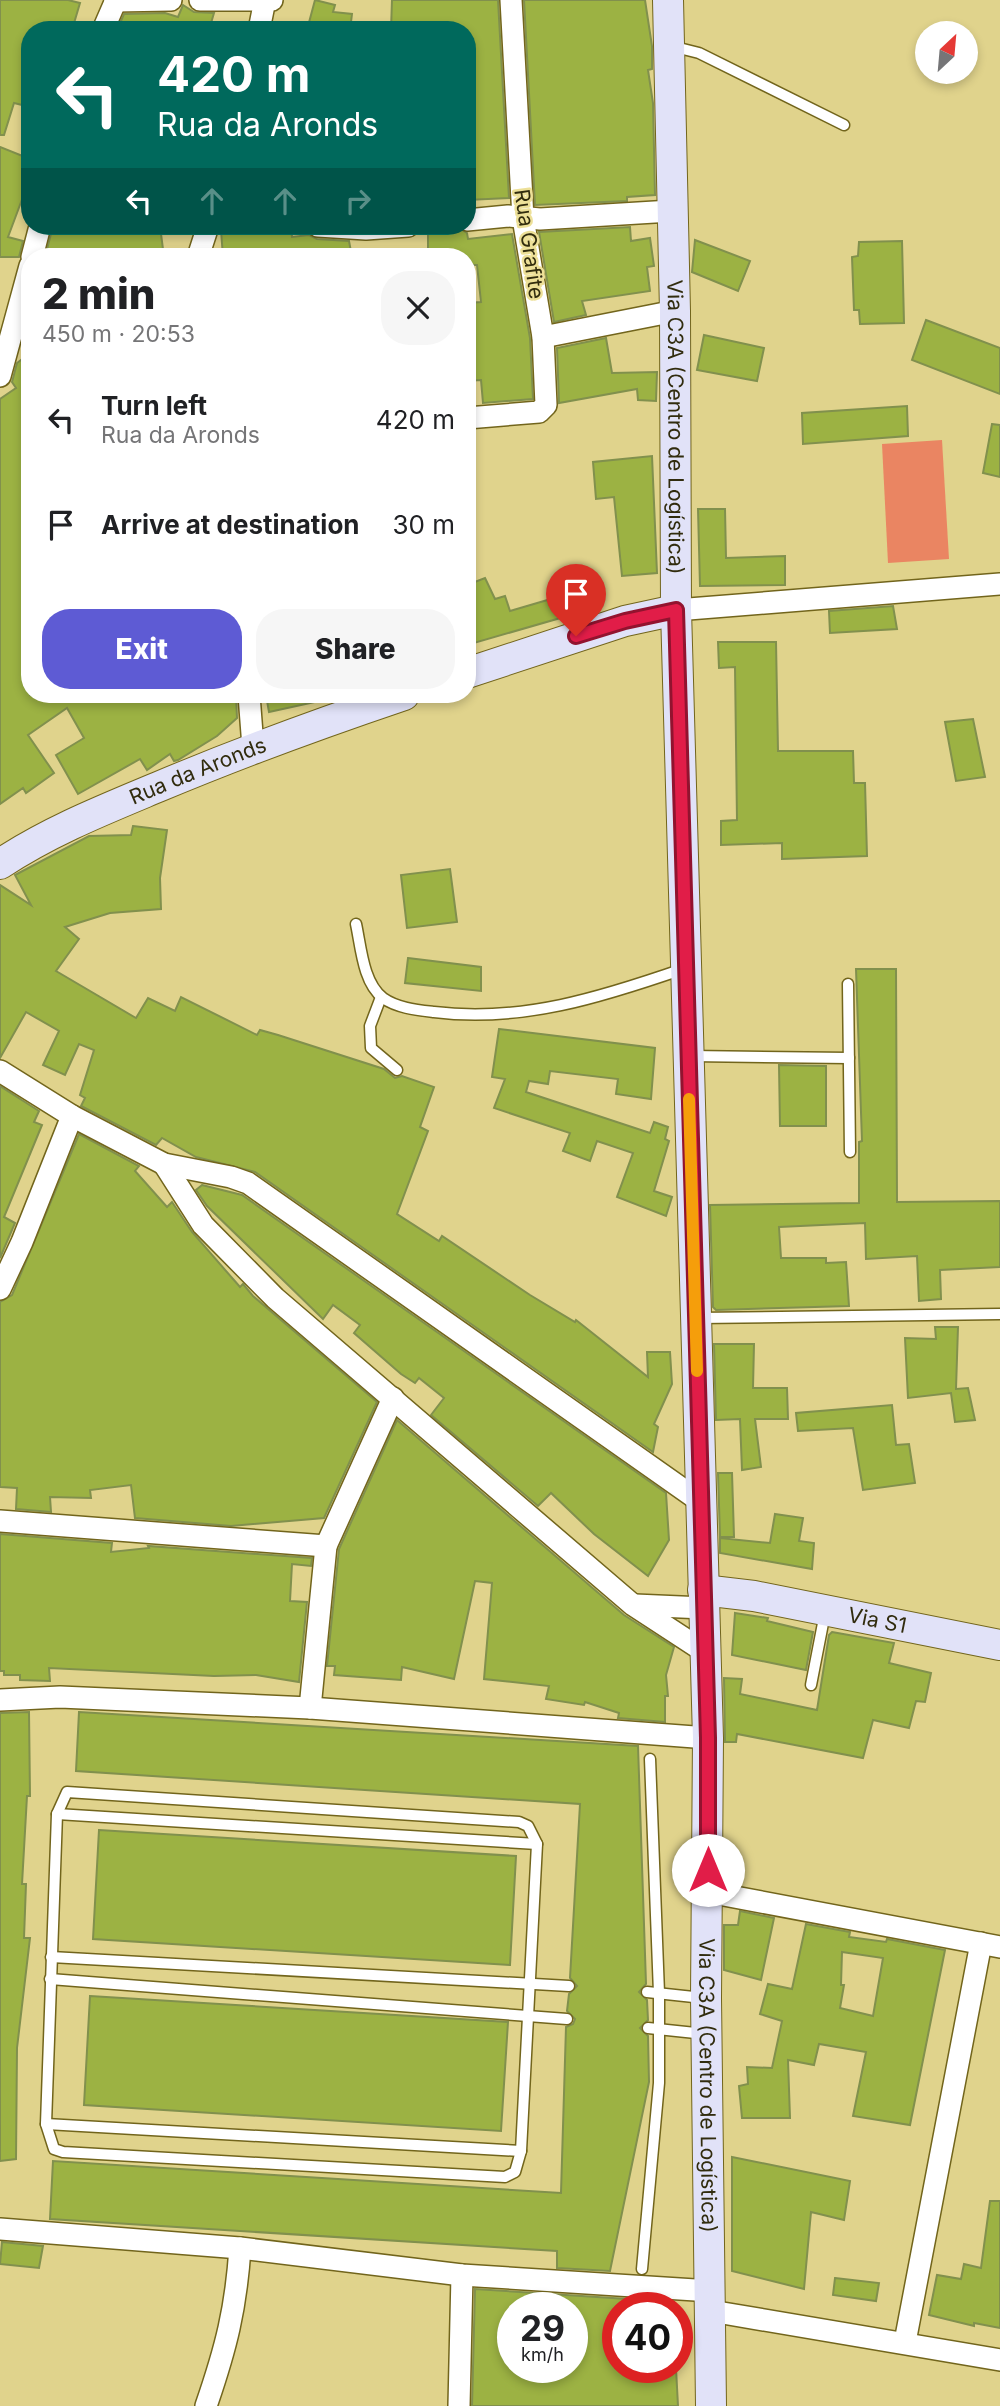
<!DOCTYPE html>
<html lang="en">
<head>
<meta charset="utf-8">
<style>
  :root { --surface:#fff; --page:#f6f6f6; --text:#202124; --muted:#757577; --accent:#5e5bd4 }
  body { margin:0; font-family:Inter,sans-serif; background:var(--page); color:var(--text); height:100vh; display:flex; flex-direction:column; font-size:26px; white-space:nowrap }
  * { box-sizing:border-box; margin:0 }
  p { font-size:23px; color:var(--muted) }
  .icon { flex:none; width:38px; height:38px; fill:none; stroke:currentColor; stroke-width:2; stroke-linecap:round; stroke-linejoin:round }
  .map { position:relative; flex:1; overflow:hidden }
  .sheet { position:absolute; left:21px; top:248px; width:455px; height:455px; display:flex; flex-direction:column; background:var(--surface); border-radius:28px; box-shadow:0 4px 10px #0003 }
  .sheet>* { flex:none }
  .top-card { position:absolute; left:21px; top:21px; width:455px; height:214px; border-radius:28px; box-shadow:0 4px 10px #0003; background:#00695c; color:#fff; overflow:hidden }
  .needle { width:46px; rotate:26deg }
  .tools { position:absolute; left:915px; top:21px; display:grid; gap:14px }
  .tools a { display:grid; place-items:center; width:63px; height:63px; border-radius:50%; background:var(--surface); box-shadow:0 4px 10px #0003; font-size:35px }
  .speed { position:absolute; left:497px; top:2292px; display:flex; gap:14px; font-size:35px; font-weight:700; text-align:center }
  .speed>* { display:grid; place-content:center; width:91px; height:91px; border-radius:50%; background:var(--surface); box-shadow:0 4px 10px #0003; line-height:1 }
  .speed small { font-size:18px; font-weight:400 }
  .speed .limit { border:10px solid #d22; background:#fff; color:#111 }
  .pin { position:absolute; display:grid; place-items:center; width:60px; height:60px; color:#fff; margin:-72px -30px; border-radius:50% 50% 50% 0; rotate:-45deg; box-shadow:0 0 7px #0007 }
  .pin .icon { rotate:45deg }
  .me { position:absolute; width:77px; margin:-38px; rotate:0deg; stroke-linejoin:round; filter:drop-shadow(0 0 5px #0008) }
  .turn { display:flex; align-items:center; gap:24px; height:147px; padding:0 21px; font-size:32px }
  .turn .icon { width:91px; height:91px; stroke-width:2.5 }
  .turn b { display:block; font-size:49px; line-height:60px }
  .lanes { display:flex; align-items:center; height:66px; padding:0 21px; background:#0003; justify-content:center; gap:35px; direction:ltr }
  .lanes .off { opacity:.35 }
  .round { display:grid; place-items:center; flex:none; width:74px; height:74px; border-radius:28px; background:var(--page) }
  .headline { display:flex; align-items:center; justify-content:space-between; height:119px; padding:0 21px }
  h1 { font-size:42px; font-weight:800; line-height:52px }
  .cta { display:flex; gap:14px; margin-top:auto; padding:14px 21px }
  .cta a { flex:1; height:80px; border-radius:28px; background:var(--accent); color:#fff; font-size:28px; font-weight:800; line-height:80px; text-align:center }
  .cta a+a { background:var(--page); color:var(--text) }
  ul { padding:0; list-style:none }
  li { display:flex; align-items:center; gap:21px; height:105px; padding:0 21px }
  li div { flex:1 }
  li b { display:block; font-size:26px }
  li em { font-style:normal }
  .map>svg:first-child { display:block }
</style>
</head>
<body>
<div class="map">
<svg width="1000" height="2406" viewBox="0 0 1000 2406">
  <rect width="100%" height="100%" fill="#e0d38c"/>
  <polygon fill="#ea8562" points="942,440 949,559 888,563 882,444"/>
  <g fill="#9cb243" stroke="#81904d" stroke-width="2" fill-rule="evenodd">
    <polygon points="0,0 68,0 80,3 72,30 30,30 30,107 14,103 4,135 0,135"/>
    <polygon points="315,0 335,5 333,12 352,14 350,30 307,30"/>
    <polygon points="392,0 498,0 509,198 467,200 467,30 391,30"/>
    <polygon points="524,0 645,0 652,46 652,69 648,70 653,103 655,195 627,197 627,201 535,205"/>
    <polygon points="183,5 194,12 214,13 209,30 117,30 124,14 165,13 178,17"/>
    <polygon points="0,147 30,159 30,178 8,237 23,241 19,257 0,257"/>
    <polygon points="53,226 160,226 164,257 45,257"/>
    <polygon points="262,226 291,226 292,237 309,235 317,239 349,241 352,257 223,257 221,230 263,229"/>
    <polygon points="456,226 467,233 468,239 512,234 530,338 533,399 483,403 481,380 467,381 467,303 481,302 477,265 467,265 467,257 428,257 428,227"/>
    <polygon points="630,227 631,241 650,238 654,266 647,267 650,291 582,301 586,315 554,322 539,232"/>
    <polygon points="695,240 750,261 738,291 692,272"/>
    <polygon points="902,241 904,323 860,324 859,310 854,310 852,257 858,256 859,242"/>
    <polygon points="926,320 1000,348 1000,394 912,360"/>
    <polygon points="704,335 764,348 757,381 697,370"/>
    <polygon points="606,338 612,373 657,372 656,401 638,400 637,389 559,403 557,348"/>
    <polygon points="30,353 30,695 236,695 237,718 217,736 178,760 174,761 170,754 147,770 140,759 78,794 56,755 84,738 67,708 28,735 54,773 26,793 23,788 0,804 0,399 16,388 12,382 17,363"/>
    <polygon points="907,406 908,436 803,444 802,413"/>
    <polygon points="992,424 1000,425 1000,477 983,473"/>
    <polygon points="652,456 657,573 622,576 614,497 596,499 593,462"/>
    <polygon points="698,509 725,509 726,558 785,556 785,585 700,586"/>
    <polygon points="485,578 495,599 505,596 510,611 595,586 602,606 467,645 467,585"/>
    <polygon points="893,606 897,629 830,633 829,611"/>
    <polygon points="718,642 776,642 778,751 853,751 854,783 865,783 867,856 782,859 782,843 721,845 721,821 737,820 735,667 719,668"/>
    <polygon points="266,695 315,695 315,702 269,712"/>
    <polygon points="973,719 985,777 956,781 945,722"/>
    <polygon points="133,826 167,830 160,878 161,909 110,913 65,927 79,939 56,971 136,1018 148,998 175,1011 181,997 257,1035 260,1030 278,1035 384,1069 395,1078 402,1076 434,1087 420,1127 428,1131 397,1214 439,1241 442,1236 530,1295 575,1322 576,1320 648,1377 647,1352 670,1352 672,1384 654,1424 658,1427 653,1452 255,1172 196,1157 162,1138 156,1145 81,1106 85,1098 80,1095 94,1050 79,1044 65,1075 43,1065 59,1031 26,1012 0,1058 0,885 31,905 15,875 89,836 131,835"/>
    <polygon points="450,869 457,922 407,928 401,875"/>
    <polygon points="408,958 481,967 481,991 405,983"/>
    <polygon points="856,969 896,969 897,1202 1000,1201 1000,1267 940,1270 941,1299 919,1301 917,1256 866,1259 865,1223 779,1227 781,1258 826,1258 826,1263 846,1262 849,1306 716,1310 713,1307 710,1205 859,1203 859,1142 862,1141"/>
    <polygon points="499,1029 655,1048 651,1099 616,1094 618,1079 550,1071 548,1084 529,1081 526,1092 650,1133 654,1122 668,1127 665,1139 669,1141 654,1191 672,1197 666,1216 617,1197 633,1153 597,1141 590,1161 563,1151 570,1133 494,1108 505,1079 492,1077"/>
    <polygon points="779,1065 826,1066 826,1126 780,1126"/>
    <polygon points="0,1086 39,1111 34,1122 42,1125 4,1217 15,1223 0,1258"/>
    <polygon points="79,1134 139,1166 135,1171 167,1207 172,1202 192,1232 240,1287 243,1284 253,1296 377,1402 324,1518 231,1526 135,1518 131,1485 90,1490 91,1498 50,1497 51,1512 16,1509 17,1488 0,1487 0,1302 12,1295"/>
    <polygon points="202,1185 242,1195 666,1493 669,1540 648,1576 594,1534 551,1493 538,1506 431,1415 444,1398 419,1378 415,1383 401,1374 354,1333 360,1325 333,1305 323,1319 207,1206 196,1190"/>
    <polygon points="935,1327 958,1327 956,1389 968,1388 975,1420 955,1422 951,1393 908,1398 905,1338 936,1339"/>
    <polygon points="714,1344 754,1344 753,1388 787,1388 788,1419 755,1419 761,1467 742,1470 740,1419 716,1420"/>
    <polygon points="892,1405 896,1445 909,1444 915,1483 863,1490 853,1428 798,1431 796,1413"/>
    <polygon points="397,1420 624,1615 674,1647 666,1675 668,1696 665,1696 665,1722 618,1718 619,1713 585,1702 584,1705 546,1699 549,1686 484,1679 492,1583 475,1581 454,1679 402,1667 401,1680 334,1675 335,1666 327,1666 339,1549"/>
    <polygon points="718,1473 732,1473 734,1537 720,1537"/>
    <polygon points="775,1514 803,1518 799,1541 814,1543 812,1569 720,1553 720,1538 770,1543"/>
    <polygon points="0,1534 112,1543 111,1552 149,1548 148,1546 312,1558 311,1566 292,1564 290,1601 307,1602 299,1682 256,1675 214,1676 49,1668 50,1681 20,1680 20,1675 4,1675 4,1671 0,1671"/>
    <polygon points="735,1613 768,1618 767,1621 813,1632 806,1670 732,1655"/>
    <polygon points="832,1632 894,1643 889,1663 931,1673 925,1702 916,1701 909,1728 873,1720 863,1758 737,1734 736,1742 725,1742 724,1678 742,1679 740,1694 817,1710 829,1635"/>
    <polygon points="29,1712 30,1796 27,1796 22,1884 26,1884 24,1938 30,1938 17,2048 16,2159 0,2161 0,1713"/>
    <polygon points="79,1712 638,1746 646,1984 639,1992 647,2000 648,2020 640,2028 648,2036 649,2082 610,2271 557,2268 557,2251 50,2219 53,2161 561,2193 566,2027 573,2024 575,2019 567,2011 569,1994 577,1986 570,1978 580,1804 76,1771"/>
    <polygon points="99,1830 516,1856 510,1965 93,1939"/>
    <polygon points="740,1911 774,1918 761,1980 724,1970 724,1925 738,1925"/>
    <path d="M806,1924L850,1932L849,1937L886,1942L887,1939L945,1950L910,2125L853,2116L866,2052L819,2044L814,2065L788,2060L790,2118H742L739,2086L748,2084L747,2067L772,2068L782,2021L760,2014L768,1984L792,1989ZM842,1952L883,1958L873,2016L840,2008L844,1985H841Z"/>
    <polygon points="90,1996 508,2022 501,2131 84,2105"/>
    <polygon points="732,2157 850,2181 844,2220 811,2212 804,2289 732,2271"/>
    <polygon points="990,2201 1000,2201 1000,2328 974,2323 974,2326 929,2315 937,2275 961,2279 964,2264 981,2268"/>
    <polygon points="2,2242 43,2246 39,2268 0,2264"/>
    <polygon points="835,2278 879,2283 876,2301 833,2295"/>
    <path d="M475,2289L674,2302V2308H618L615,2368H676L678,2406H472ZM513,2308H572L574,2368H513Z"/>
  </g>
  <g fill="none" stroke-linecap="round" stroke-linejoin="round">
    <defs>
      <g id="lane">
        <polyline points="671,46 699,53 844,125"/>
        <path d="M356,924C361,947 363,983 383,998C397,1008 417,1010 434,1012C521,1023 602,997 683,969"/>
        <polyline points="848,984 850,1152"/>
        <polyline points="381,997 370,1026 371,1048 397,1070"/>
        <polyline points="691,1056 849,1058"/>
        <polyline points="698,1318 1000,1314"/>
        <polyline points="811,1685 825,1613"/>
        <polygon points="67,1792 519,1822 528,1826 537,1844 521,2151 515,2172 505,2177 63,2152 54,2149 46,2124 57,1814"/>
        <polyline points="57,1814 537,1844"/>
        <polyline points="51,1957 569,1986"/>
        <polyline points="50,1979 567,2019"/>
        <polyline points="647,1992 703,1998"/>
        <polyline points="648,2028 705,2034"/>
        <polyline points="46,2124 521,2151"/>
        <polyline points="642,2269 659,2083 659,1993 650,1759"/>
      </g>
      <g id="street">
        <polyline points="200,0 272,0"/>
        <polyline points="115,1 171,0"/>
        <polyline points="103,30 116,0"/>
        <polyline points="259,30 265,0"/>
        <polyline points="467,220 508,216 540,219 671,211"/>
        <polyline points="318,226 366,229 408,226"/>
        <polyline points="32,257 40,226"/>
        <polyline points="198,257 208,226"/>
        <polyline points="543,337 675,311"/>
        <polyline points="0,376 30,266"/>
        <polyline points="467,418 539,412 546,405 543,337 523,218 511,0"/>
        <polyline points="676,610 1000,584"/>
        <polyline points="249,695 253,747"/>
        <polyline points="0,1071 72,1116 164,1164 231,1177 248,1183 701,1502"/>
        <polyline points="164,1164 203,1225 275,1298 633,1605 705,1652"/>
        <polyline points="0,1289 22,1242 72,1116"/>
        <polyline points="0,1521 326,1546 393,1398"/>
        <polyline points="635,1605 704,1608"/>
        <polyline points="0,1700 60,1697 310,1708 708,1738"/>
        <polyline points="310,1708 326,1546"/>
        <polyline points="708,1892 1000,1947"/>
        <polyline points="0,2229 240,2248 462,2275 711,2291"/>
        <polyline points="711,2311 1000,2360"/>
        <polyline points="905,2342 981,1943"/>
        <path d="M206,2406C226,2348 236,2309 240,2248"/>
        <polyline points="459,2406 462,2275"/>
      </g>
      <g id="secondary">
        <path id="s1" d="M668,0L675,311L676,610L708,1738L706,1998L711,2406"/>
        <polyline points="467,673 625,621 676,610"/>
        <path id="s2" d="M0,864C50,831 103,810 158,787C239,753 321,723 404,695"/>
        <path id="s3" d="M703,1590L754,1596L1000,1645"/>
      </g>
    </defs>
    <use href="#lane" stroke="#72651c" stroke-width="13"/>
    <use href="#street" stroke="#72651c" stroke-width="24"/>
    <use href="#secondary" stroke="#72651c" stroke-width="32"/>
    <use href="#lane" stroke="#fff" stroke-width="10"/>
    <use href="#street" stroke="#fff" stroke-width="21"/>
    <use href="#secondary" stroke="#e1e2f8" stroke-width="30"/>
  </g>
  <g fill="none" stroke-linecap="round" stroke-linejoin="round">
    <defs>
      <polyline id="route" points="576,636 625,621 676,610 708,1738 708,1870"/>
    </defs>
    <use href="#route" stroke="#92132f" stroke-width="18"/>
    <use href="#route" stroke="#e11d48" stroke-width="12"/>
    <polyline stroke="#f59e0b" stroke-width="12" points="689,1099 697,1371"/>
  </g>
  <g text-anchor="middle" stroke-width="5" stroke-linejoin="round" paint-order="stroke">
    <g font-size="21" fill="#312c0e" stroke="#ede098">
      <text transform="translate(529 244) rotate(82)" y="7">Rua Grafite</text>
      <text dy="7" stroke="none"><textPath href="#s1" startOffset="427">Via C3A (Centro de Logística)</textPath></text>
      <text dy="7" stroke="none"><textPath href="#s2" startOffset="219">Rua da Aronds</textPath></text>
      <text dy="7" stroke="none"><textPath href="#s3" startOffset="177">Via S1</textPath></text>
      <text dy="7" stroke="none"><textPath href="#s1" startOffset="2086">Via C3A (Centro de Logística)</textPath></text>
    </g>
  </g>
</svg>
<div class="tools">
<a><svg class="needle" viewBox="-14 -14 28 28"><path d="M0-13l5 13h-10z" fill="#e53935"/><path d="M0 13l5-13h-10z" fill="#757577"/></svg></a>
</div>
<div class="speed"><div>29<small>km/h</small></div><div class="limit">40</div></div>
<div class="pin" style="left:576px;top:636px;background:#d93025"><svg class="icon" aria-label="arrive" viewBox="0 0 24 24"><path d="M6 21V4h12l-3 4 3 4H6"/></svg></div>
<svg class="me" style="left:708px;top:1870px" viewBox="-20 -20 40 40"><circle r="19" fill="#fff"/><path d="M0-13L10 11 0 6-10 11z" fill="#e11d48"/></svg>
<div class="top-card">
<div class="turn"><svg class="icon" aria-label="left" viewBox="0 0 24 24"><path d="M17 20v-9H6M10 6l-5 5 5 5"/></svg><div><b>420 m</b>Rua da Aronds</div></div>
<div class="lanes"><svg class="icon" aria-label="left" viewBox="0 0 24 24"><path d="M17 20v-9H6M10 6l-5 5 5 5"/></svg><svg class="icon off" aria-label="ahead" viewBox="0 0 24 24"><path d="M12 20V5M6 11l6-6 6 6"/></svg><svg class="icon off" aria-label="ahead" viewBox="0 0 24 24"><path d="M12 20V5M6 11l6-6 6 6"/></svg><svg class="icon off" aria-label="right" viewBox="0 0 24 24"><path d="M7 20v-9h11M14 6l5 5-5 5"/></svg></div>
</div>
<section class="sheet">
<div class="headline"><div><h1>2 min</h1><p>450 m · 20:53</p></div><a class="round"><svg class="icon" aria-label="close" viewBox="0 0 24 24"><path d="M6 6l12 12M18 6L6 18"/></svg></a></div>
<ul>
<li><svg class="icon" aria-label="left" viewBox="0 0 24 24"><path d="M17 20v-9H6M10 6l-5 5 5 5"/></svg><div><b>Turn left</b><p>Rua da Aronds</p></div><em>420 m</em></li>
<li><svg class="icon" aria-label="arrive" viewBox="0 0 24 24"><path d="M6 21V4h12l-3 4 3 4H6"/></svg><div><b>Arrive at destination</b></div><em>30 m</em></li>
</ul>
<div class="cta"><a>Exit</a><a>Share</a></div>
</section>
</div>
</body>
</html>
